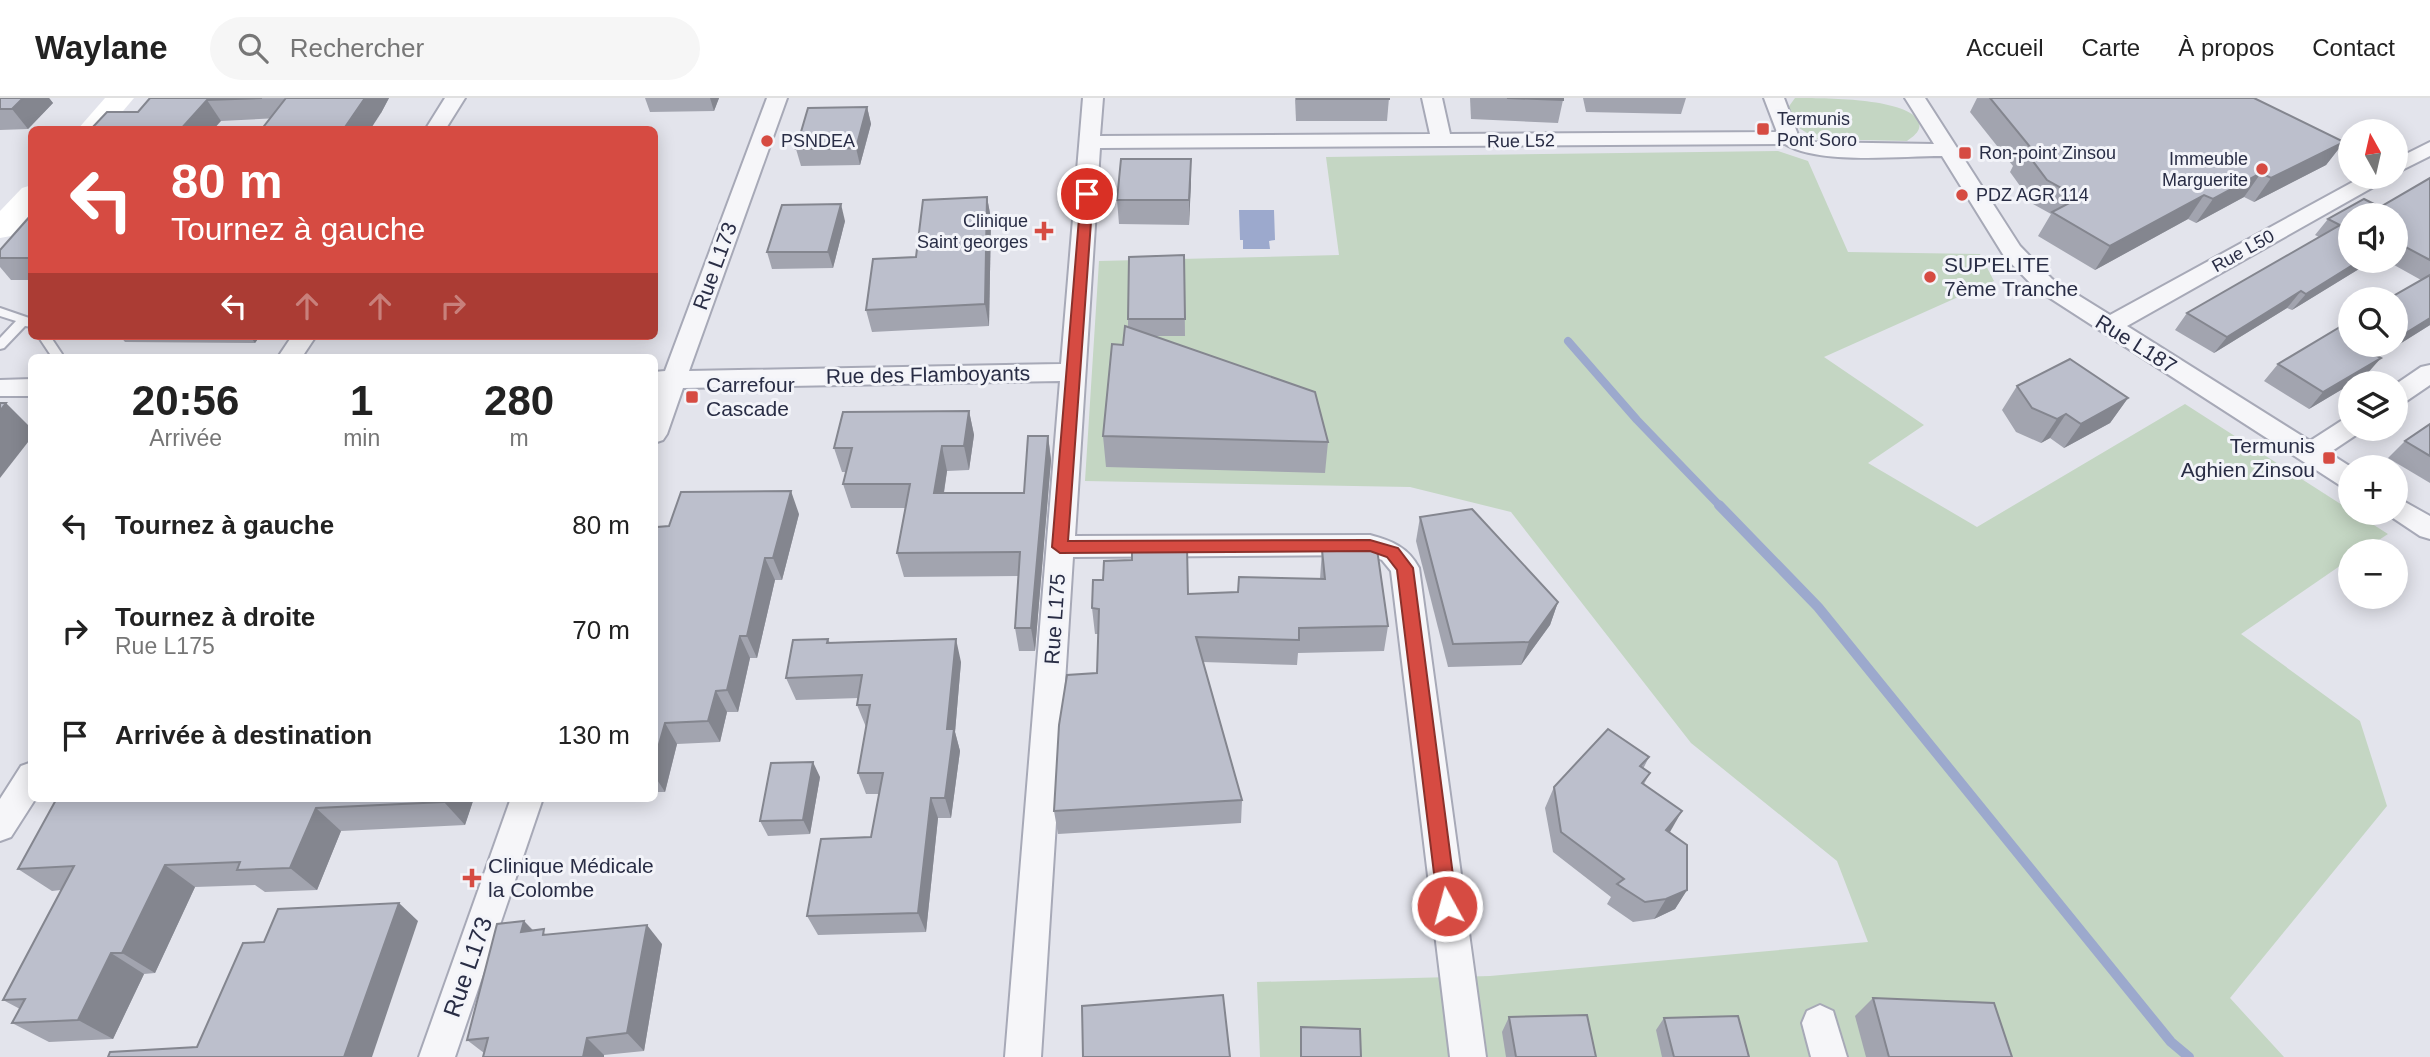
<!DOCTYPE html>
<html lang="fr">
<head>
<meta charset="utf-8">
<style>
  :root { --surface:#fff; --page:#f6f6f6; --text:#222; --muted:#767676; --line:#e0e0e0 }
  body { margin:0; font-family:Arial,sans-serif; background:var(--page); color:var(--text); height:100vh; display:flex; flex-direction:column; font-size:26px; white-space:nowrap }
  * { box-sizing:border-box; margin:0 }
  p { font-size:23px; color:var(--muted) }
  .icon { flex:none; width:38px; height:38px; fill:none; stroke:currentColor; stroke-width:2; stroke-linecap:round; stroke-linejoin:round }
  .map { position:relative; flex:1; overflow:hidden }
  .drawer { position:absolute; left:28px; top:256px; width:630px; height:448px; display:flex; flex-direction:column; background:var(--surface); border-radius:10px; box-shadow:0 4px 18px #0003 }
  .drawer>* { flex:none }
  .top-card { position:absolute; left:28px; top:28px; width:630px; height:214px; border-radius:10px; box-shadow:0 4px 18px #0003; background:#d64b42; color:#fff; overflow:hidden }
  .needle { width:46px; rotate:352deg }
  .tools { position:absolute; left:2338px; top:21px; display:grid; gap:14px }
  .tools a { display:grid; place-items:center; width:70px; height:70px; border-radius:50%; background:var(--surface); box-shadow:0 4px 18px #0003; font-size:35px }
  .pin { position:absolute; display:grid; place-items:center; width:60px; height:60px; color:#fff; margin:-30px; border:4px solid #fff; border-radius:50%; box-shadow:0 2px 7px #0007 }
  .me { position:absolute; width:77px; margin:-38px; rotate:353deg; stroke-linejoin:round; filter:drop-shadow(0 0 5px #0008) }
  .turn { display:flex; align-items:center; gap:24px; height:147px; padding:0 28px; font-size:32px }
  .turn .icon { width:91px; height:91px; stroke-width:2.5 }
  .turn b { display:block; font-size:49px; line-height:60px }
  .lanes { display:flex; align-items:center; height:66px; padding:0 28px; background:#0003; justify-content:center; gap:35px; direction:ltr }
  .lanes .off { opacity:.35 }
  .eta { display:flex; justify-content:space-evenly; align-items:center; height:119px; text-align:center }
  .eta b { font-size:42px; font-weight:600; line-height:49px }
  ul { padding:0; list-style:none }
  li { display:flex; align-items:center; gap:21px; height:105px; padding:0 28px }
  li div { flex:1 }
  li b { display:block; font-size:26px }
  li em { font-style:normal }
  header { display:flex; align-items:center; gap:42px; box-sizing:border-box; height:98px; padding:0 35px; background:var(--surface); border-bottom:2px solid var(--line) }
  header strong { font-size:33px }
  nav { display:flex; gap:38px; margin-inline-start:auto; font-size:24px }
  .search { width:490px; height:63px; background:var(--page); display:flex; align-items:center; gap:18px; box-sizing:border-box; padding:0 24px; border-radius:38px; color:var(--muted); font-size:26px }
  .map>svg:first-child { display:block }
</style>
</head>
<body>
<header>
<strong>Waylane</strong>
<div class="search"><svg class="icon" aria-label="search" viewBox="0 0 24 24"><circle cx="10" cy="10" r="6"/><path d="M15 15l6 6"/></svg>Rechercher</div>
<nav><a>Accueil</a><a>Carte</a><a>À propos</a><a>Contact</a></nav>
</header>
<div class="map">
<svg width="2430" height="959" viewBox="0 0 2430 959">
  <rect width="100%" height="100%" fill="#e3e4ec"/>
  <g fill="#c4d6c3">
    <path d="M1795,0C1824,0 1904,0 1918,22C1923,32 1914,38 1907,43L1817,41L1794,27L1787,11Z"/>
    <polygon points="1778,53 1808,63 1848,154 1980,156 1994,183 1824,259 1924,327 1868,365 1977,429 2185,306 2350,412 2350,415 2355,415 2388,436 2362,453 2350,453 2350,461 2241,536 2360,623 2387,708 2230,900 2284,959 1260,959 1257,884 1490,878 1868,844 1837,763 1691,645 1511,414 1410,389 1085,383 1099,163 1339,157 1326,59"/>
  </g>
  <polygon fill="#9ca9cd" points="1239,112 1274,112 1275,142 1269,143 1270,151 1243,151 1243,142 1240,142"/>
  <g fill="none" stroke-linecap="round" stroke-linejoin="round">
    <polyline stroke="#9ca9cd" stroke-width="8" points="1568,243 1637,322 1720,408"/>
    <polyline stroke="#9ca9cd" stroke-width="10" points="1719,407 1818,509 2171,944 2189,959"/>
    <defs>
      <g id="lane">
        <polygon points="0,210 32,221 32,229 25,228 4,250 0,251 0,240 16,223 0,218"/>
        <polygon points="38,238 50,238 62,256 60,259 48,259 50,256"/>
      </g>
      <g id="street">
        <polygon points="445,0 465,0 445,32 425,32"/>
        <path d="M767,0H787L689,273L1061,266L1083,0H1103L1100,38L1430,36L1422,0H1442L1450,36L1777,34L1764,0H1784L1798,37L1809,44L1934,46L1905,0H1925L2020,148L2052,181L2110,217L2362,79H2387L2384,83L2127,228L2310,343L2341,323L2350,320V331H2362L2359,335L2329,355L2351,369L2350,391L2341,388L2036,191L2004,158L1942,58C1900,58 1819,67 1785,46L1100,50L1075,438L1370,437C1392,443 1408,449 1419,470L1486,959H1450L1391,473L1382,462L1369,457L1073,459L1041,959H1005L1060,283L683,290L667,336L663,342L654,345V301L658,290H654V274L665,273Z"/>
        <polygon points="2430,44 2430,58 2396,75 2396,61"/>
        <polygon points="292,238 316,238 302,259 278,259"/>
        <polygon points="2430,267 2430,287 2405,304 2396,307 2396,286 2421,269"/>
        <polygon points="32,281 32,298 0,298 0,282"/>
        <polygon points="2396,399 2430,418 2430,441 2420,438 2387,416 2396,415"/>
        <polygon points="32,664 32,700 36,700 11,739 0,743 0,701 21,668"/>
        <polygon points="511,700 543,700 455,959 419,959"/>
        <polygon points="1820,907 1833,913 1847,959 1811,959 1802,925 1807,913"/>
      </g>
    </defs>
    <use href="#lane" stroke="#a7a9b7" stroke-width="4"/>
    <use href="#street" stroke="#a7a9b7" stroke-width="4"/>
    <use href="#lane" fill="#f6f6f9" fill-rule="evenodd"/>
    <use href="#street" fill="#f6f6f9" fill-rule="evenodd"/>
    <g fill="#fff" fill-rule="evenodd">
      <polygon points="105,0 134,0 107,32 77,32"/>
      <polygon points="32,87 32,114 11,138 0,140 0,113 22,90"/>
    </g>
  </g>
  <g fill="#a2a4af">
    <polygon points="0,0 49,0 53,5 28,31 0,32"/>
    <polygon points="150,0 389,0 381,15 221,23 138,14"/>
    <polygon points="645,0 719,0 714,13 650,14"/>
    <polygon points="1295,0 1389,0 1387,23 1296,23"/>
    <polygon points="1470,0 1563,0 1563,2 1558,25 1471,21"/>
    <polygon points="1583,0 1686,0 1681,16 1586,14"/>
    <polygon points="1977,0 2254,0 2344,44 2326,67 2254,104 2244,99 2196,125 2188,121 2095,172 2038,138 2051,116 2033,106 2010,74 2013,68 1970,14"/>
    <polygon points="867,9 871,26 860,67 801,68 796,51"/>
    <polygon points="1191,61 1189,127 1119,126 1117,102"/>
    <polygon points="2430,80 2430,227 2379,259 2366,277 2309,311 2264,283 2278,266 2421,182 2387,163 2396,163 2396,117 2350,163 2372,163 2292,212 2287,210 2214,255 2175,232 2187,215 2319,139 2315,137 2328,121 2380,109"/>
    <polygon points="987,99 991,121 989,228 872,234 866,212 916,159"/>
    <polygon points="32,116 32,182 11,182 0,169 0,152"/>
    <polygon points="845,123 833,170 772,171 767,154"/>
    <polygon points="1184,157 1185,238 1153,238 1328,344 1325,375 1106,369 1103,338 1123,247 1128,229 1128,221"/>
    <polygon points="120,238 260,238 255,245 125,244"/>
    <polygon points="2017,288 2128,300 2110,325 2064,350 2050,340 2041,345 2016,334 2002,312"/>
    <polygon points="969,313 974,337 969,372 947,373 944,395 1024,395 1048,338 1051,362 1035,553 1019,553 1015,530 1018,478 904,479 897,455 905,410 851,410 843,386 846,374 842,374 834,350"/>
    <polygon points="2430,326 2430,385 2388,360 2405,343"/>
    <polygon points="799,416 782,482 775,482 757,560 750,560 738,614 727,614 720,644 677,646 665,694 654,694 654,437 669,428"/>
    <polygon points="1420,419 1558,504 1550,527 1521,567 1448,569 1416,443"/>
    <polygon points="1322,452 1388,528 1384,553 1298,555 1297,567 1203,564 1242,702 1241,725 1058,736 1054,713 1097,575 1098,536 1095,536 1092,510 1103,482 1132,462 1188,496 1238,494 1320,481"/>
    <polygon points="828,541 830,545 961,564 955,634 960,653 951,720 938,720 926,834 818,837 807,818 871,739 879,696 866,696 858,675 866,629 857,607 859,600 796,602 786,580"/>
    <polygon points="1649,659 1643,671 1650,675 1644,686 1669,735 1687,792 1675,811 1654,821 1633,824 1607,806 1611,799 1553,754 1545,710 1554,689"/>
    <polygon points="820,679 810,736 768,738 760,723"/>
    <polygon points="57,700 474,700 465,727 341,733 317,792 265,794 255,787 195,789 155,875 144,876 113,941 49,944 12,925 20,911 3,902 61,792 52,793 18,771"/>
    <polygon points="524,823 533,832 549,837 662,846 644,953 604,957 484,955 467,942"/>
    <polygon points="1873,900 2012,959 1866,959 1855,918"/>
    <polygon points="1509,919 1596,959 1506,959 1502,934"/>
    <polygon points="1664,920 1749,959 1662,959 1656,932"/>
    <polygon points="1301,929 1361,959 1300,959 1300,941"/>
  </g>
  <g fill="#84868f">
    <polygon points="23,0 49,0 53,5 28,31 12,11"/>
    <polygon points="365,0 389,0 381,15 370,32 343,32"/>
    <polygon points="710,0 719,0 714,13"/>
    <polygon points="207,2 221,23 213,32 180,32"/>
    <polygon points="867,9 871,26 860,67 856,50"/>
    <polygon points="2344,44 2326,67 2254,104 2271,80"/>
    <polygon points="1191,61 1191,86 1189,127 1189,102"/>
    <polygon points="2261,75 2244,99 2196,125 2213,101"/>
    <polygon points="2204,97 2188,121 2095,172 2110,148"/>
    <polygon points="987,99 991,121 989,228 985,206"/>
    <polygon points="841,106 845,123 833,170 828,154"/>
    <polygon points="2359,163 2372,163 2292,212 2306,196"/>
    <polygon points="654,184 658,193 654,203"/>
    <polygon points="2301,193 2287,210 2214,255 2227,239"/>
    <polygon points="2430,220 2430,227 2358,272 2373,256 2387,247 2396,247 2396,241"/>
    <polygon points="250,238 260,238 255,245"/>
    <polygon points="2381,260 2366,277 2309,311 2323,294"/>
    <polygon points="2128,300 2110,325 2064,350 2081,326"/>
    <polygon points="6,305 32,331 32,339 0,380 0,313"/>
    <polygon points="969,313 974,337 969,372 964,348"/>
    <polygon points="2066,316 2050,340 2041,345 2057,321"/>
    <polygon points="1048,338 1051,362 1035,553 1031,530"/>
    <polygon points="942,348 947,373 940,419 934,395"/>
    <polygon points="791,393 799,416 782,482 773,460"/>
    <polygon points="765,460 775,482 757,560 747,538"/>
    <polygon points="1558,504 1550,527 1521,567 1529,544"/>
    <polygon points="740,538 750,560 738,614 727,592"/>
    <polygon points="956,541 961,564 955,634 960,653 951,720 945,700 947,631"/>
    <polygon points="716,593 727,614 720,644 708,623"/>
    <polygon points="665,625 677,646 665,694 654,677 654,664"/>
    <polygon points="813,664 820,679 810,736 803,722"/>
    <polygon points="445,700 474,700 465,727 444,704"/>
    <polygon points="931,700 938,720 926,834 918,815"/>
    <polygon points="316,710 341,733 317,792 290,770"/>
    <polygon points="1682,713 1670,734 1654,752 1666,732"/>
    <polygon points="165,767 195,789 155,875 122,855"/>
    <polygon points="1687,792 1675,811 1654,821 1666,801"/>
    <polygon points="399,805 418,823 372,959 344,959"/>
    <polygon points="524,823 542,843 521,834"/>
    <polygon points="647,827 662,846 644,953 627,935"/>
    <polygon points="111,855 144,876 113,941 78,922"/>
    <polygon points="587,940 604,957 604,959 583,959"/>
  </g>
  <g fill="#bcbfcc" stroke="#84868f" stroke-width="2">
    <polygon points="0,0 23,0 12,11 0,11"/>
    <polygon points="150,0 262,0 207,2 180,32 90,32 107,14 138,14"/>
    <polygon points="286,0 365,0 343,32 261,32"/>
    <rect x="1297" y="0" width="92" height="1"/>
    <polygon points="1507,0 1563,0 1563,2"/>
    <polygon points="1990,0 2254,0 2344,44 2271,80 2261,75 2213,101 2204,97 2110,148 2052,114 2079,100 2047,82 2023,50 2031,50"/>
    <polygon points="867,9 856,50 796,51 808,10"/>
    <polygon points="1121,61 1191,61 1189,102 1117,102"/>
    <polygon points="2430,80 2430,162 2396,144 2396,117 2350,117 2350,163 2359,163 2306,196 2301,193 2227,239 2187,215 2340,127 2328,121 2364,101 2380,109"/>
    <polygon points="987,99 985,206 866,212 873,161 916,159 923,102"/>
    <polygon points="841,106 828,154 767,154 782,107"/>
    <polygon points="32,116 32,160 0,160 0,152"/>
    <polygon points="1184,157 1185,221 1128,221 1129,159"/>
    <polygon points="2430,177 2430,220 2396,241 2396,201 2388,201"/>
    <polygon points="2350,223 2350,247 2387,247 2373,256 2381,260 2323,294 2278,266"/>
    <polygon points="1125,228 1315,294 1328,344 1103,338 1112,246 1123,247"/>
    <polygon points="2070,261 2128,300 2081,326 2066,316 2057,321 2032,310 2017,288"/>
    <polygon points="0,305 6,305 0,313"/>
    <polygon points="969,313 964,348 942,348 934,395 1024,395 1028,338 1048,338 1031,530 1015,530 1020,454 897,455 910,386 843,386 852,350 834,350 843,314"/>
    <polygon points="2430,326 2430,358 2405,343"/>
    <polygon points="791,393 773,460 765,460 747,538 740,538 727,592 716,593 708,623 665,625 654,664 654,437 657,429 669,428 681,394"/>
    <polygon points="1472,411 1558,504 1529,544 1453,546 1420,419"/>
    <polygon points="1187,449 1188,496 1238,494 1239,479 1325,481 1322,452 1377,451 1388,528 1299,530 1299,542 1196,539 1242,702 1054,713 1059,627 1067,577 1097,575 1099,511 1092,510 1093,482 1103,482 1104,463 1132,462 1132,451"/>
    <polygon points="828,541 827,545 956,541 947,631 954,631 945,700 931,700 918,815 807,818 821,741 871,739 883,675 858,675 870,607 857,607 862,577 786,580 793,542"/>
    <polygon points="1608,631 1649,659 1640,668 1650,675 1642,685 1682,713 1666,732 1687,747 1687,792 1666,801 1645,804 1617,786 1624,781 1561,734 1554,689"/>
    <polygon points="813,664 803,722 760,723 771,665"/>
    <polygon points="57,700 445,700 444,704 316,710 290,770 237,772 240,764 165,767 122,855 111,855 78,922 12,925 25,901 3,902 74,768 18,771"/>
    <polygon points="399,805 344,959 108,959 110,954 197,949 243,845 264,844 278,811"/>
    <polygon points="524,823 521,834 544,831 543,837 647,827 627,935 587,940 583,959 483,959 488,940 467,942 497,826"/>
    <polygon points="1223,897 1230,959 1083,959 1082,908"/>
    <polygon points="1873,900 1994,905 2012,959 1889,959"/>
    <polygon points="1587,917 1596,959 1516,959 1509,919"/>
    <polygon points="1738,918 1749,959 1674,959 1664,920"/>
    <polygon points="1301,929 1360,931 1361,959 1301,959"/>
  </g>
  <polygon fill="#d64b42" stroke="#8b312b" stroke-width="2" points="1087,92 1093,96 1068,443 1370,442 1398,450 1413,470 1457,808 1454,815 1447,817 1441,815 1438,808 1397,472 1387,459 1370,453 1060,455 1052,449 1081,96"/>
  <g fill="#d64b42" stroke="#f3f4f9" stroke-width="2.5">
    <rect x="1756" y="24" width="14" height="14" rx="3.5"/>
    <circle cx="767" cy="43" r="7"/>
    <rect x="1958" y="48" width="14" height="14" rx="3.5"/>
    <circle cx="2262" cy="71" r="7"/>
    <circle cx="1962" cy="97" r="7"/>
    <path d="M1040.5 122.5h7v7h7v7h-7v7h-7v-7h-7v-7h7z"/>
    <circle cx="1930" cy="179" r="7"/>
    <rect x="685" y="292" width="14" height="14" rx="3.5"/>
    <rect x="2322" y="353" width="14" height="14" rx="3.5"/>
    <path d="M468.5 769.5h7v7h7v7h-7v7h-7v-7h-7v-7h7z"/>
  </g>
  <g text-anchor="middle" stroke-width="6" stroke-linejoin="round" paint-order="stroke">
    <g font-size="18" fill="#292d45" stroke="#f3f4f9" text-anchor="start">
      <text x="1777" y="27">Termunis<tspan x="1777" dy="21">Pont Soro</tspan></text>
      <text x="781" y="49">PSNDEA</text>
      <text x="1979" y="61">Ron-point Zinsou</text>
      <text x="2248" y="67" text-anchor="end">Immeuble<tspan x="2248" dy="21">Marguerite</tspan></text>
      <text x="1976" y="103">PDZ AGR 114</text>
      <text x="1028" y="129" text-anchor="end">Clinique<tspan x="1028" dy="21">Saint georges</tspan></text>
    </g>
    <g font-size="18" fill="#292d45" stroke="#f3f4f9">
      <text transform="translate(1521 43) rotate(-1)" y="6">Rue L52</text>
      <text transform="translate(2243 153) rotate(-29)" y="6">Rue L50</text>
    </g>
    <g font-size="21" fill="#292d45" stroke="#f3f4f9" text-anchor="start">
      <text x="1944" y="174">SUP'ELITE<tspan x="1944" dy="24">7ème Tranche</tspan></text>
      <text x="706" y="294">Carrefour<tspan x="706" dy="24">Cascade</tspan></text>
      <text x="2315" y="355" text-anchor="end">Termunis<tspan x="2315" dy="24">Aghien Zinsou</tspan></text>
      <text x="488" y="775">Clinique Médicale<tspan x="488" dy="24">la Colombe</tspan></text>
    </g>
    <g font-size="21" fill="#292d45" stroke="#f3f4f9">
      <text transform="translate(715 168) rotate(-70)" y="7">Rue L173</text>
      <text transform="translate(2136 246) rotate(32)" y="7">Rue L187</text>
      <text transform="translate(928 277) rotate(-1)" y="7">Rue des Flamboyants</text>
      <text transform="translate(1055 521) rotate(-86)" y="7">Rue L175</text>
    </g>
    <g font-size="24" fill="#292d45" stroke="#f3f4f9">
      <text transform="translate(468 869) rotate(-71)" y="8">Rue L173</text>
    </g>
  </g>
</svg>
<div class="tools">
<a><svg class="needle" viewBox="-14 -14 28 28"><path d="M0-13l5 13h-10z" fill="#e53935"/><path d="M0 13l5-13h-10z" fill="#767676"/></svg></a>
<a><svg class="icon" aria-label="sound" viewBox="0 0 24 24"><path d="M4 9h4l5-4v14l-5-4H4zM17 9q2 3 0 6"/></svg></a>
<a><svg class="icon" aria-label="search" viewBox="0 0 24 24"><circle cx="10" cy="10" r="6"/><path d="M15 15l6 6"/></svg></a>
<a><svg class="icon" aria-label="layers" viewBox="0 0 24 24"><path d="M12 4l9 5-9 5-9-5zM3 14l9 5 9-5"/></svg></a>
<a>+</a>
<a>−</a>
</div>
<div class="pin" style="left:1087px;top:96px;background:#d93025"><svg class="icon" aria-label="arrive" viewBox="0 0 24 24"><path d="M6 21V4h12l-3 4 3 4H6"/></svg></div>
<svg class="me" style="left:1447px;top:808px" viewBox="-20 -20 40 40"><circle r="17" fill="#d64b42" stroke="#fff" stroke-width="3"/><path d="M0-11L8 9 0 5-8 9z" fill="#fff"/></svg>
<div class="top-card">
<div class="turn"><svg class="icon" aria-label="left" viewBox="0 0 24 24"><path d="M17 20v-9H6M10 6l-5 5 5 5"/></svg><div><b>80 m</b>Tournez à gauche</div></div>
<div class="lanes"><svg class="icon" aria-label="left" viewBox="0 0 24 24"><path d="M17 20v-9H6M10 6l-5 5 5 5"/></svg><svg class="icon off" aria-label="ahead" viewBox="0 0 24 24"><path d="M12 20V5M6 11l6-6 6 6"/></svg><svg class="icon off" aria-label="ahead" viewBox="0 0 24 24"><path d="M12 20V5M6 11l6-6 6 6"/></svg><svg class="icon off" aria-label="right" viewBox="0 0 24 24"><path d="M7 20v-9h11M14 6l5 5-5 5"/></svg></div>
</div>
<section class="drawer">
<div class="eta">
<div><b>20:56</b><p>Arrivée</p></div>
<div><b>1</b><p>min</p></div>
<div><b>280</b><p>m</p></div>
</div>
<ul>
<li><svg class="icon" aria-label="left" viewBox="0 0 24 24"><path d="M17 20v-9H6M10 6l-5 5 5 5"/></svg><div><b>Tournez à gauche</b></div><em>80 m</em></li>
<li><svg class="icon" aria-label="right" viewBox="0 0 24 24"><path d="M7 20v-9h11M14 6l5 5-5 5"/></svg><div><b>Tournez à droite</b><p>Rue L175</p></div><em>70 m</em></li>
<li><svg class="icon" aria-label="arrive" viewBox="0 0 24 24"><path d="M6 21V4h12l-3 4 3 4H6"/></svg><div><b>Arrivée à destination</b></div><em>130 m</em></li>
</ul>
</section>
</div>
</body>
</html>
